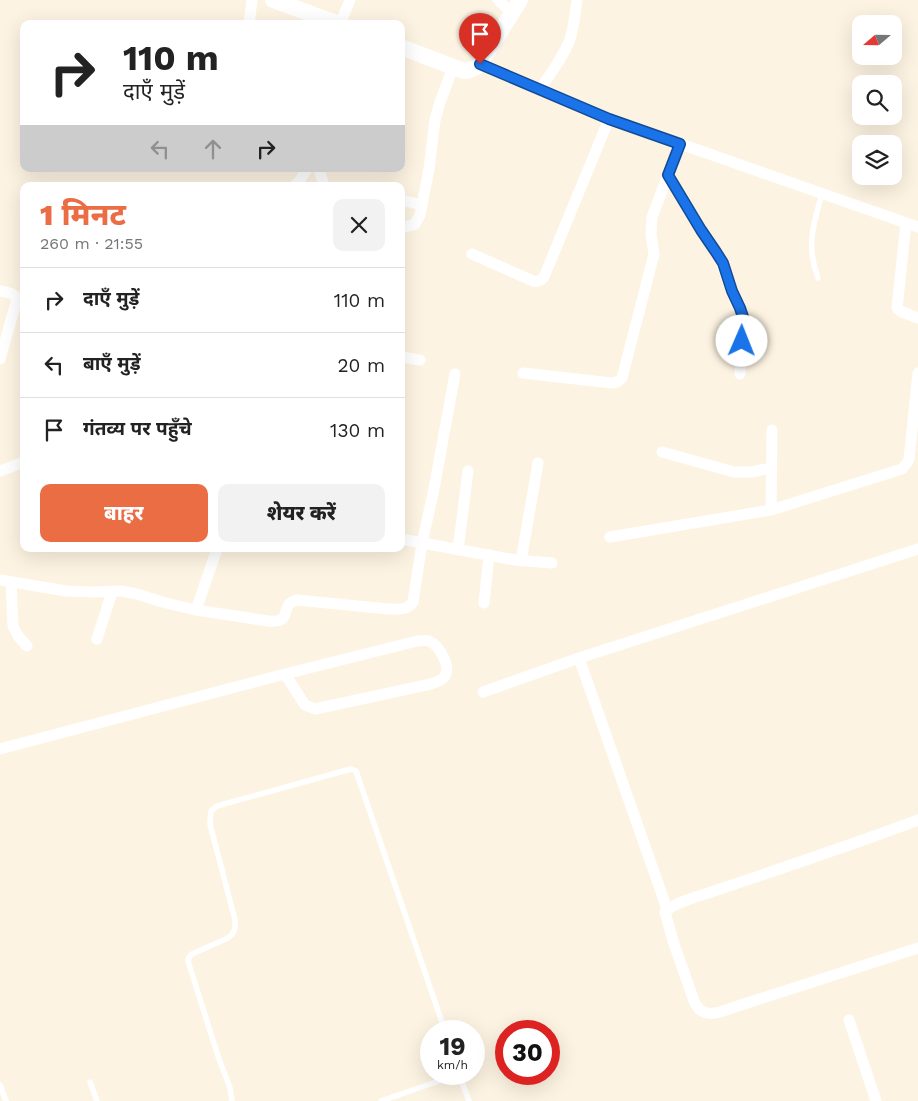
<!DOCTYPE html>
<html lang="hi">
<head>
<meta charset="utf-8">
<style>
  :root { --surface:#fff; --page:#f2f2f2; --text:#222; --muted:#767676; --line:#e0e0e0; --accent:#ea6d44 }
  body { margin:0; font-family:"Work Sans","Noto Sans Devanagari",sans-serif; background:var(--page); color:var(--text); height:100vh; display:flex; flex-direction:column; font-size:19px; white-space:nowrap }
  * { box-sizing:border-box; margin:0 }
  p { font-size:16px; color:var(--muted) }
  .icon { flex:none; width:28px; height:28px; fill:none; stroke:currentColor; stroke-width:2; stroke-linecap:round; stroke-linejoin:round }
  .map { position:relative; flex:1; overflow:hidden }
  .side { position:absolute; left:20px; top:182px; width:385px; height:370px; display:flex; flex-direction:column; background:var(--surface); border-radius:10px; box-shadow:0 5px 20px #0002 }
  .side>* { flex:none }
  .banner { position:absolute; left:20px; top:20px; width:385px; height:152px; border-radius:10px; box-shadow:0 5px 20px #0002; background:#fff; color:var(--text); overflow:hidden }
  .needle { width:32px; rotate:250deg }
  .controls { position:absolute; left:852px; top:15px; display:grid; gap:10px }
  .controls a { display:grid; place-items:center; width:50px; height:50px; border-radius:10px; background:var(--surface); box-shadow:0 5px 20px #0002; font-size:25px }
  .speed { position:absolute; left:420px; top:1020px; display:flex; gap:10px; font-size:25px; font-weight:700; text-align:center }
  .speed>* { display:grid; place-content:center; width:65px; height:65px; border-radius:50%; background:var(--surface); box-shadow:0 5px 20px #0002; line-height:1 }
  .speed small { font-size:12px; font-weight:400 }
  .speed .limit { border:8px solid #d22; background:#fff; color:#111 }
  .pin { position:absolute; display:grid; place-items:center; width:42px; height:42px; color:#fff; margin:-51px -21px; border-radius:50% 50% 50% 0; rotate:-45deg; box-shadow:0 0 5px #0007 }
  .pin .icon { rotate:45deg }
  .me { position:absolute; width:55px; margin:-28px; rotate:1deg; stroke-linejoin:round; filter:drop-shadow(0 0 4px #0008) }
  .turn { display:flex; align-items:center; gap:18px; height:105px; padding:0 20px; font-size:22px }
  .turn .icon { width:65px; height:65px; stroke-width:2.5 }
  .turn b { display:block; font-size:35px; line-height:42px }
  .lanes { display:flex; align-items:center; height:48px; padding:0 20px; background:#0003; justify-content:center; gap:25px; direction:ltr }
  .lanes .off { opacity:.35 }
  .round { display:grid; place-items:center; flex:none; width:52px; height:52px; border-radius:10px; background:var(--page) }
  .head { display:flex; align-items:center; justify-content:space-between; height:85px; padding:0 20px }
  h1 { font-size:30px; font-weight:800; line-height:38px; color:var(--accent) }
  .button { display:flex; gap:10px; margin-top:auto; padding:10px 20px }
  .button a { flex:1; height:58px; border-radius:10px; background:var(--accent); color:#fff; font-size:20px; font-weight:800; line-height:58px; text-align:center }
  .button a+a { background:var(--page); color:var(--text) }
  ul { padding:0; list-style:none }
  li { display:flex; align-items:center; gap:15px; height:65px; padding:0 20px; border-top:1px solid var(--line) }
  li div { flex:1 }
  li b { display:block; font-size:19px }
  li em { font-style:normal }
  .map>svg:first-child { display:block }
</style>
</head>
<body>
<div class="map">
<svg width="918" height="1101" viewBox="0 0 918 1101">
  <rect width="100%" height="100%" fill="#fdf3e2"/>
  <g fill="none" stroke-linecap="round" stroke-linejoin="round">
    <g stroke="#fff" stroke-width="5.5">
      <path d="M818,278C806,246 813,225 822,194"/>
      <polyline points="459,1074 469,1101"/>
      <polyline points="90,1082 97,1101"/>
      <polyline points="0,1085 6,1101"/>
      <path d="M232,1101L230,1088L218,1056L188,961L189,957L192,954L228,938C235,933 236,928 235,920L210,824L211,811L217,806L351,769L356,771L445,1031"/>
      <polyline points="381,1101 459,1074"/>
    </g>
    <g stroke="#fff" stroke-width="11">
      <polyline points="498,0 512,13"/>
      <polyline points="249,24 252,0"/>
      <polyline points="340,24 350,0"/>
      <polyline points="480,64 609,119 918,227"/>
      <path d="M540,90C550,73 564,57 570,39C574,27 575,13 577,0"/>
      <polyline points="319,169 324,186"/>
      <polyline points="668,175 701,230 719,257 732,291 740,308 743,317 743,325 740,374"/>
      <polyline points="294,186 298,183 307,169"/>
      <polyline points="401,200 422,205"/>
      <polyline points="906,223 897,308 900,311 918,318"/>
      <polyline points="401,227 405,227 415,224 420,215 429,169 435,120 439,105 453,67"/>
      <path d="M472,254L533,281C538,282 541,281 544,277L609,119"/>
      <path d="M0,291C6,292 15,293 17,299L0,359"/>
      <polyline points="401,357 420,360"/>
      <polyline points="523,373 612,383 617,382 622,378 654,254 651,235 652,217 680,144"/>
      <polyline points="662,452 734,472 752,472 771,468"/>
      <polyline points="0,471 24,462"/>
      <polyline points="771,510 772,430"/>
      <polyline points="610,537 771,510 902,469 907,463 909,459 918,373"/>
      <polyline points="401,539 515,560 552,563"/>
      <polyline points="458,550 468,471"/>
      <polyline points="521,561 538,463"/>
      <polyline points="0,580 66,591 93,592 121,591 137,594 162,602 196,610 217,549"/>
      <polyline points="11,582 13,626 18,636 27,646"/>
      <polyline points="484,603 489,555"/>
      <path d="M196,610L268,621C296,623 277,605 297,600L388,609C397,609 407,611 413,602L422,543L433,494L455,374"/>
      <polyline points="97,639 112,592"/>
      <polyline points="579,658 667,909"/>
      <polyline points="483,692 579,658 918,549"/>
      <path d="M0,749L285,674L417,641C422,641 425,640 429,641C439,645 451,666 445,676C443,680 436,682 431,684L315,709L305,705L285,674"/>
      <path d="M918,820C849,846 780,869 711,892C701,895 670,905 665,912L673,941L694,1001C703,1023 724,1010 741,1005L918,948"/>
      <polyline points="849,1020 876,1101"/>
    </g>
    <g stroke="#fff" stroke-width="16">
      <polyline points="273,0 339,24"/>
      <path d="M401,47L464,71C471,70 475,69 480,64L520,0"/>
    </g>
  </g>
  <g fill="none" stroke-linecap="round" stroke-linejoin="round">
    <defs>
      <polyline id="route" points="480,64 609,119 680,144 668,175 701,230 716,252 723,263 732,291 740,308 743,317 742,341"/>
    </defs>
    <use href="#route" stroke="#114b97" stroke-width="12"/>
    <use href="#route" stroke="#1a73e8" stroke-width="9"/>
  </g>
</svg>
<div class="controls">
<a><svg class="needle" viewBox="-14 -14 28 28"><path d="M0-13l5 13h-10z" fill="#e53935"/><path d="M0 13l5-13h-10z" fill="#767676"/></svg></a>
<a><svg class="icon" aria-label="search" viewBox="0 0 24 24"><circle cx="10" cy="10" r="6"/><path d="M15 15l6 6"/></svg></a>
<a><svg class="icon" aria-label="layers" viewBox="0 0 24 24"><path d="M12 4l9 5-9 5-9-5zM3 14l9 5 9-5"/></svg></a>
</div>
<div class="speed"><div>19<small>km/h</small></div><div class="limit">30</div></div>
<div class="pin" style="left:480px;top:64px;background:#d93025"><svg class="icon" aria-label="arrive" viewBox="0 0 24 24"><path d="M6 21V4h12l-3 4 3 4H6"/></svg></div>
<svg class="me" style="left:742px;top:341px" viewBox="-20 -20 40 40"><circle r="19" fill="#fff"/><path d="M0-13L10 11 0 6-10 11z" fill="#1a73e8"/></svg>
<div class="banner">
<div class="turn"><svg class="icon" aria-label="right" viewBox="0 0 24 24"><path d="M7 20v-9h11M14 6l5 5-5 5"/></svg><div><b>110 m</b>दाएँ मुड़ें</div></div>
<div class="lanes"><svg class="icon off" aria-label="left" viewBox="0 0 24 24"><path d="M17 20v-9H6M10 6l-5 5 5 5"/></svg><svg class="icon off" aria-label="ahead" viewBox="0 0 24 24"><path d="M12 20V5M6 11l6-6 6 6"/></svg><svg class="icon" aria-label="right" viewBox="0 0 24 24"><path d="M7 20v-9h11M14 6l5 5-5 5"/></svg></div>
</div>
<section class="side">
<div class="head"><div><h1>1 मिनट</h1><p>260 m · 21:55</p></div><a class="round"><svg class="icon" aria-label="close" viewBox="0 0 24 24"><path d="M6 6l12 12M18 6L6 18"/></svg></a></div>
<ul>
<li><svg class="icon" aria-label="right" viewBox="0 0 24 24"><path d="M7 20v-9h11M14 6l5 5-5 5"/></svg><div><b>दाएँ मुड़ें</b></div><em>110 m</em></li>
<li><svg class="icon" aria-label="left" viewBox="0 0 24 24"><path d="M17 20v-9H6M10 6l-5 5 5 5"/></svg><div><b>बाएँ मुड़ें</b></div><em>20 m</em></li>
<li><svg class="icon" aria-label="arrive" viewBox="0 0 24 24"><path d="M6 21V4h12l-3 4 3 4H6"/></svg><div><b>गंतव्य पर पहुँचे</b></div><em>130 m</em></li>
</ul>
<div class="button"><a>बाहर</a><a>शेयर करें</a></div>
</section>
</div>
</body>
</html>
